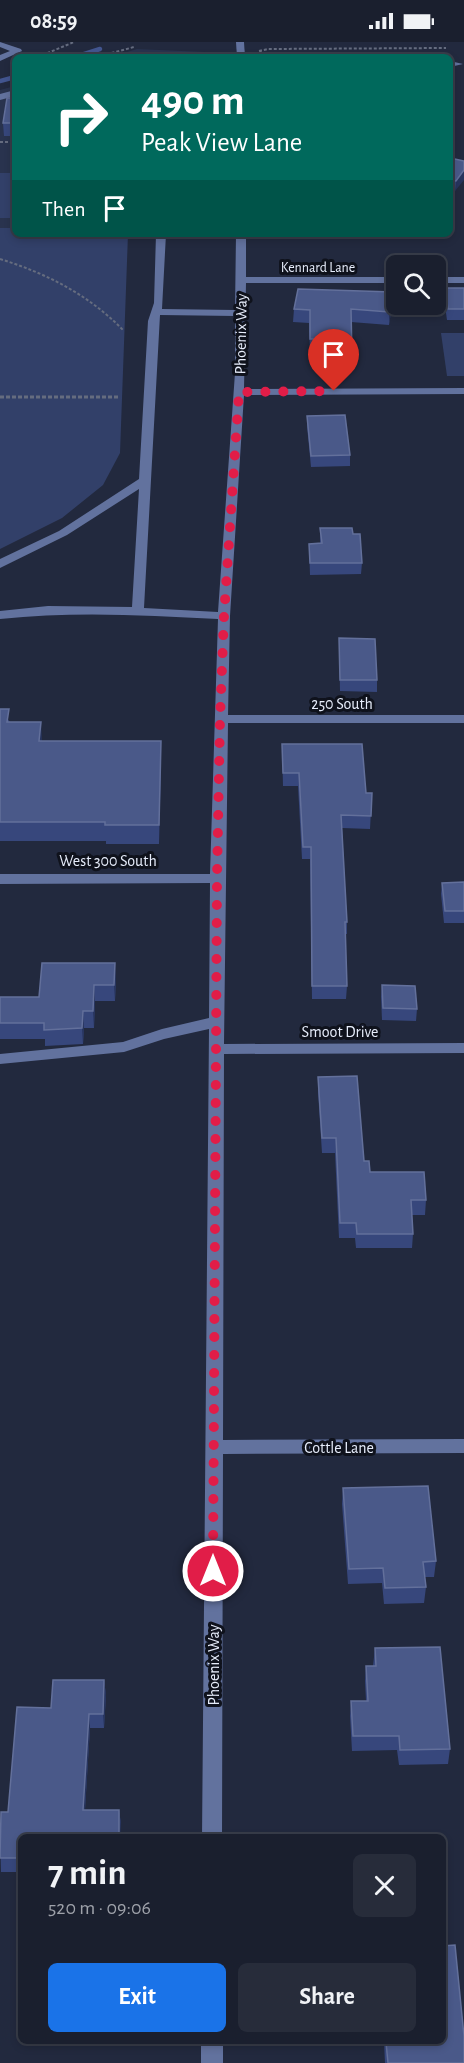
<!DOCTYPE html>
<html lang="en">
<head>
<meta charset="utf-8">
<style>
  :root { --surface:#1a1f2e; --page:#272c3a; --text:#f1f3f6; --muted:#9fa2aa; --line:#383d4a; --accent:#1a73e8 }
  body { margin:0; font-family:"Alegreya Sans",sans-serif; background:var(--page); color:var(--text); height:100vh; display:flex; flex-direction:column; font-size:22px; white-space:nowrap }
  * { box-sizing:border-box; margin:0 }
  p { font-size:20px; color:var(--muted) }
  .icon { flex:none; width:33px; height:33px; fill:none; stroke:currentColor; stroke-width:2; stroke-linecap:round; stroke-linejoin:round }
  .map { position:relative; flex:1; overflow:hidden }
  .drawer { position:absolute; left:18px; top:1792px; width:428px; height:210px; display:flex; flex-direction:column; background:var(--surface); border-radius:9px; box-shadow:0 3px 9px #0003,0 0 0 2px var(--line) }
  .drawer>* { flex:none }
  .banner { position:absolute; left:12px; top:12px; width:441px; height:183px; border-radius:9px; box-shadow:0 3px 9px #0003,0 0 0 2px var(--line); background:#00695c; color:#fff; overflow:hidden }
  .buttons { position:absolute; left:386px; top:213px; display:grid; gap:12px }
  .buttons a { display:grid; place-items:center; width:60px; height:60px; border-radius:9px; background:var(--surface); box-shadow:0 3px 9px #0003,0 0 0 2px var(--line); font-size:30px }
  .pin { position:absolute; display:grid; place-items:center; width:51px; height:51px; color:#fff; margin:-62px -26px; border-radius:50% 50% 50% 0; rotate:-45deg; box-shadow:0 0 6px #0007 }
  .pin .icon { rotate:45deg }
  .me { position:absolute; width:66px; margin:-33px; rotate:0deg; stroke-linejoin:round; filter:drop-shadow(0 0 4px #0008) }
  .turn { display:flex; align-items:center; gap:21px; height:126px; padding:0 30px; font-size:27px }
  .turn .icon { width:78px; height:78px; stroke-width:2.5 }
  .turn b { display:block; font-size:42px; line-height:51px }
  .then { display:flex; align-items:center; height:57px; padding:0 30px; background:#0003; gap:12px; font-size:22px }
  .round { display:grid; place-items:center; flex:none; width:63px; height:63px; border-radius:9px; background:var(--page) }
  .summary { display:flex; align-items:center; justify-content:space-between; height:102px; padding:0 30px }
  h1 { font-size:36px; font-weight:700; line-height:45px }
  .cta { display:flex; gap:12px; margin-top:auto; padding:12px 30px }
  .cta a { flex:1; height:69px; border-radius:9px; background:var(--accent); color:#fff; font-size:24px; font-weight:700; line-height:69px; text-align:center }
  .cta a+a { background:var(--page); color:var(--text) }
  .status { display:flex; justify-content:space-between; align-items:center; height:42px; padding:0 30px; background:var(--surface); direction:ltr }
  .status svg { height:16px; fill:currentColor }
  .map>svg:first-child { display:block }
</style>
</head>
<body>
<div class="status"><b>08:59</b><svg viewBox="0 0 49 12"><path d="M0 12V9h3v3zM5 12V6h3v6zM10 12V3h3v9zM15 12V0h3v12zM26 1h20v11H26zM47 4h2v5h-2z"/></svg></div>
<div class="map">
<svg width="464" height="2021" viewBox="0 0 464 2021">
  <rect width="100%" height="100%" fill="#22293e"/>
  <g fill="#29334e">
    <polygon points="137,7 205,10 205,15 110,15"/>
    <polygon points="15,44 15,186 0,186 0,48"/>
  </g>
  <g fill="#324069">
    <rect x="0" y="131" width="15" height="45"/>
    <polygon points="0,186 15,186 15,192 128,192 120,411 103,443 62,476 0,507"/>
    <polygon points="441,291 464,291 464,334 447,334"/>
  </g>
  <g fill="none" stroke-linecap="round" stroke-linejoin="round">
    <g stroke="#42558f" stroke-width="4.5">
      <polyline points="75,15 100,7"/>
      <polyline points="0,39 15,35"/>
    </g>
    <g stroke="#656c7f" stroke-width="2" stroke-dasharray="3 2" stroke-linecap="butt">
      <polyline points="259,9 268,7 446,6"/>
      <polyline points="261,9 260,11 439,15"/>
      <polyline points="38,15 74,0"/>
      <polyline points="97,15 134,5"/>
      <polyline points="0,100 15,100"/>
      <path d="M0,217C48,232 89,253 124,289"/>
    </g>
    <polyline stroke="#656c7f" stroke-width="3" stroke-dasharray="4 2" stroke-linecap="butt" points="0,355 118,355"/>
    <g fill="#62729e" fill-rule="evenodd">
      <polygon points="0,0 21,7 22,9 0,19 0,13 10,9 0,5"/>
      <polygon points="236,0 244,0 245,15 237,15"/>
      <polygon points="450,19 463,22 450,25"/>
      <polygon points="15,48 15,54 0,58 0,52"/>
      <path d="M156,192H166L162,267L235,268L236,192H246V235H396V241H246L244,347L464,346V352L244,353L230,574L228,673H464V681H228L224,1002L464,1001V1011L224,1012L223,1398L464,1397V1411L223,1412L222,1796H202L209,987L164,997L124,1010L0,1022V1012L123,1000L162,987L209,976L210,841L0,842V832H210L218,577C145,573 73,569 0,577V569L48,564L132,565L139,447L67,493L0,526V517L59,489L139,437L148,279L154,261ZM160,273L235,274V331L218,570L144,566Z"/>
      <rect x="435" y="235" width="29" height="6"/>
      <rect x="201" y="2000" width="22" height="21"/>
    </g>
  </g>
  <g fill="#37477c">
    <polygon points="15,56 15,94 4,94 3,81"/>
    <polygon points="450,116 464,119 455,149 450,148"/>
    <polygon points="445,246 464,246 464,278 447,278 444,257"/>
    <polygon points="392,263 389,283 351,280 352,328 319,327 319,310 310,310 309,281 293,280 294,267"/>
    <polygon points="307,374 350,413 350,424 311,425 307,384"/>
    <polygon points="320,486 353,492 362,521 361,532 310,533 309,502 320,502"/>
    <polygon points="339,596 377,638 377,650 340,649"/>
    <polygon points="0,667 10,680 42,699 161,699 161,718 159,802 106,802 106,799 0,799"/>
    <polygon points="282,702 366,751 372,751 370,787 342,786 347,880 347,892 345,892 347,944 346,957 312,957 310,817 302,817 298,744 283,744"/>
    <polygon points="464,840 464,881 444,881 441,852 442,841"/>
    <polygon points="116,937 115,959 95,959 94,986 84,986 83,1002 45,1004 45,997 0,997 0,955 39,955"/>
    <polygon points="382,943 417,967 416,979 382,978 381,955"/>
    <polygon points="318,1035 370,1130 426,1158 425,1173 412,1173 413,1192 412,1206 356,1206 355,1196 339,1196 335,1111 322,1111 318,1050"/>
    <polygon points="343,1446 436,1519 434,1535 425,1535 426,1545 424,1561 384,1562 382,1541 348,1542 342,1462"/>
    <polygon points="375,1606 450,1707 448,1722 399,1723 397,1708 352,1709 350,1674 351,1659 366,1659 365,1639 366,1624 373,1624"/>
    <polygon points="104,1638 106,1653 104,1686 90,1686 85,1768 119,1768 121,1782 21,1796 21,1830 1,1830 0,1791 51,1666"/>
    <polygon points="384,2000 442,2000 464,2021 385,2021"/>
  </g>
  <g fill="#27345d">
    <polygon points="464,128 464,138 455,149 456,139"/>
    <polygon points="393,250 392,263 389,283 389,270"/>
    <polygon points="41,680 42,699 39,699"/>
    <polygon points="161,699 161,718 159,802 159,783"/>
    <polygon points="115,921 116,937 115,959 114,943"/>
    <polygon points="94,943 95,959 94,986 93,969"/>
    <polygon points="83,969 84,986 83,1002 82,986"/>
    <polygon points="104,1638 106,1653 104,1686 103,1672"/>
    <polygon points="89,1672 90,1686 84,1783 83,1768"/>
    <polygon points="119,1768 121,1782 120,1796 119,1796"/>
  </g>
  <g fill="#4a5989" stroke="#63709b" stroke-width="1.5">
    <polygon points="7,56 15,56 15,81 3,81"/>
    <polygon points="450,116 464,119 464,128 456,139 450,138"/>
    <polygon points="445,246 464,246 464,267 448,267"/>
    <polygon points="298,247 393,250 389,270 351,267 352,314 320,314 319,297 310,297 310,268 294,267"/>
    <polygon points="345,373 350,413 311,414 307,374"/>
    <polygon points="320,486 352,486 353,492 360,492 362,521 310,521 309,502 322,501"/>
    <polygon points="339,596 375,597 377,638 340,638"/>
    <polygon points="0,667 9,667 7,680 41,680 39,699 161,699 159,783 105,783 105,780 0,780"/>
    <polygon points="282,702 362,702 366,751 372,751 371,774 341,773 347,880 345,880 347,944 312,944 311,805 303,805 299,731 283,731"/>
    <polygon points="464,840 464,869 445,869 442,841"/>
    <polygon points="42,921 115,921 114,943 94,943 93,969 83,969 82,986 44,988 44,981 0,981 0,955 39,955"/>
    <polygon points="382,943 415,944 417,967 383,966"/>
    <polygon points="357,1034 364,1119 369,1119 370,1130 424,1130 426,1158 411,1158 413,1192 357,1192 356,1181 340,1181 336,1096 322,1096 318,1035"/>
    <polygon points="428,1444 436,1519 423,1520 426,1545 385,1546 383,1526 349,1527 343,1446"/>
    <polygon points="440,1605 450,1707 400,1708 399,1694 353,1694 351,1659 368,1659 366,1624 376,1624 375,1606"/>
    <polygon points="53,1638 104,1638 103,1672 89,1672 83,1768 119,1768 119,1796 21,1796 21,1816 0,1816 1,1770 8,1770 17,1665 51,1666"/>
    <polygon points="455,1903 464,1994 464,2021 388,2021 386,2000 442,2000 442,1904"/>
  </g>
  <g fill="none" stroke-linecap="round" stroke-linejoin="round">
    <polyline stroke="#e11d48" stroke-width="10" stroke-dasharray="0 18" points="213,1529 217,836 220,677 224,574 239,350 334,349"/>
  </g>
  <g text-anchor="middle" stroke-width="6" stroke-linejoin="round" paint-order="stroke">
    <g font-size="14" fill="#e7edfb" stroke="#0f121c">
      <text x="318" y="230">Kennard Lane</text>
    </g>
    <g font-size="16" fill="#e7edfb" stroke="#0f121c">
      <text transform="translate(240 292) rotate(-89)" y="6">Phoenix Way</text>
      <text x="342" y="667">250 South</text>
      <text x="108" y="824">West 300 South</text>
      <text x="340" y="995">Smoot Drive</text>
      <text x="339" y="1411">Cottle Lane</text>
      <text transform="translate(213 1623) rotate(-90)" y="6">Phoenix Way</text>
    </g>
  </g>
</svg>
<div class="buttons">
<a><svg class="icon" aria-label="search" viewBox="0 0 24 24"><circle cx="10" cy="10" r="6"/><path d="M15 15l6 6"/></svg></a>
</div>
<div class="pin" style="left:334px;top:349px;background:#d93025"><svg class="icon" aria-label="arrive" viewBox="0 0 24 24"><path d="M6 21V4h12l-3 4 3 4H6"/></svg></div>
<svg class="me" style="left:213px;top:1529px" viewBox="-20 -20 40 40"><circle r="17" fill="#e11d48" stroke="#fff" stroke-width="3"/><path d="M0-11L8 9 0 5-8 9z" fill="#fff"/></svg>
<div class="banner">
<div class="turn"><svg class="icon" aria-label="right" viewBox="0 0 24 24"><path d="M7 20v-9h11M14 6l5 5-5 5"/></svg><div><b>490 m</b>Peak View Lane</div></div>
<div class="then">Then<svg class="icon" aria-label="arrive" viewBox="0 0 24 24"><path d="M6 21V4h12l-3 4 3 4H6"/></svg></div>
</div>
<section class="drawer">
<div class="summary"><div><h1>7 min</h1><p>520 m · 09:06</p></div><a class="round"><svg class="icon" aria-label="close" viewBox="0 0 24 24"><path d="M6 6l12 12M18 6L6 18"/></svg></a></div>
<div class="cta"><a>Exit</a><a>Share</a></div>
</section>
</div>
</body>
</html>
